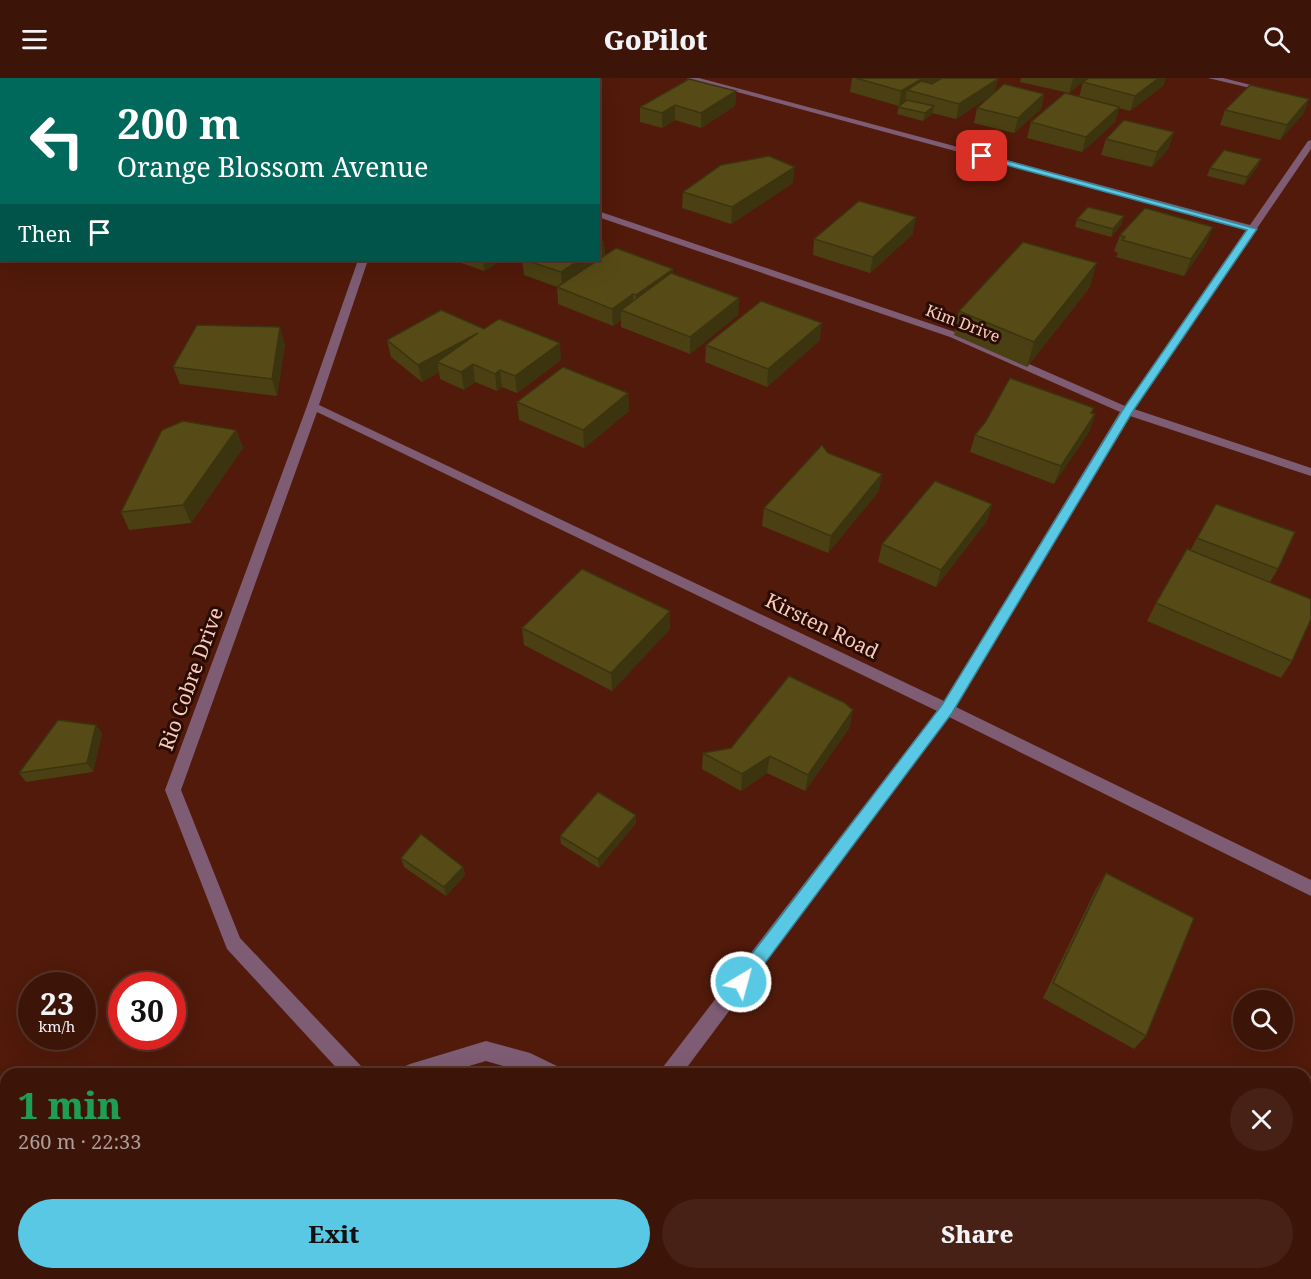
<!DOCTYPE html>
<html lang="en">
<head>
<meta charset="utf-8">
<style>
  :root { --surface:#3d1408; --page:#482116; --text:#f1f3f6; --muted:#ad9e9c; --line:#563329; --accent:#59c8e4 }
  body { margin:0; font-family:"Noto Serif",serif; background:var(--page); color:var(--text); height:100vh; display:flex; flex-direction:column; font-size:22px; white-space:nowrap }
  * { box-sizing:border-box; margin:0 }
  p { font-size:20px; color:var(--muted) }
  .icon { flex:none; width:33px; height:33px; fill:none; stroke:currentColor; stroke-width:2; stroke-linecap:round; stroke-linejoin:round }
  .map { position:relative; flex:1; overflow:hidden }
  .details { position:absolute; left:0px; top:990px; width:1311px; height:212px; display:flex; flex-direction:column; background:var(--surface); border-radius:18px 18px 0 0; box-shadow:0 6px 24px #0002,0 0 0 2px var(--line) }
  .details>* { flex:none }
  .top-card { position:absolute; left:0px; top:0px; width:600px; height:183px; box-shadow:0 6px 24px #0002,0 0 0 2px var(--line); background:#00695c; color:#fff; overflow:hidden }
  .buttons { position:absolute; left:1233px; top:912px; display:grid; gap:12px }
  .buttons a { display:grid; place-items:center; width:60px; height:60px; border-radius:50%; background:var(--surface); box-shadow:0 6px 24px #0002,0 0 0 2px var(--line); font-size:30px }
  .speed { position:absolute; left:18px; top:894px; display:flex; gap:12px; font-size:30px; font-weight:700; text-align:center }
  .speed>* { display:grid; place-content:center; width:78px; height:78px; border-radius:50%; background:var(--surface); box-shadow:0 6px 24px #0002,0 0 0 2px var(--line); line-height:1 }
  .speed small { font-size:15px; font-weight:400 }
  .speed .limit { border:9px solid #d22; background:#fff; color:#111 }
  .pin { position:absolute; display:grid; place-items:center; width:51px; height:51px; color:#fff; margin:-26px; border-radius:12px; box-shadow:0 3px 9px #0006 }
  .me { position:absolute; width:66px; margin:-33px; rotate:37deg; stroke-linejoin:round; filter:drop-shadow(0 0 4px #0008) }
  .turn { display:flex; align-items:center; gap:21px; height:126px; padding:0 18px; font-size:27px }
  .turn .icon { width:78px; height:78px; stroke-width:2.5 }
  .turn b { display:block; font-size:42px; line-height:51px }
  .then { display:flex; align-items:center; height:57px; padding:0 18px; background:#0003; gap:12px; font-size:22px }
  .round { display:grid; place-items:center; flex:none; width:63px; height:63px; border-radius:32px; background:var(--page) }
  .head { display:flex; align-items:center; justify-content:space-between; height:102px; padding:0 18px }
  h1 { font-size:36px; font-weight:800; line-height:45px; color:#1e9e55 }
  .cta { display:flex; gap:12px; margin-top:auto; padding:12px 18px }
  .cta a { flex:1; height:69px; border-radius:36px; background:var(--accent); color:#111; font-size:24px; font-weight:800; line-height:69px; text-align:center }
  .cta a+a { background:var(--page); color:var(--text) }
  header { display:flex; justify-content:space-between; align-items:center; height:78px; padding:0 18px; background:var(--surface); font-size:27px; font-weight:800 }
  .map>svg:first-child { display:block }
</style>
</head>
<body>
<header><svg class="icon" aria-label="menu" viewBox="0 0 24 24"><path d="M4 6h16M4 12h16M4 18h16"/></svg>GoPilot<svg class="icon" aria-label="search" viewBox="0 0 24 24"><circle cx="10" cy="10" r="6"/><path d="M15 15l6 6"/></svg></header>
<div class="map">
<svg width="1311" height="1201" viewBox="0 0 1311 1201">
  <rect width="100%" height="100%" fill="#511a0a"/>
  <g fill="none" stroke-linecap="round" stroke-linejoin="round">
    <g fill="#7d5c74" fill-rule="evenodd">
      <polygon points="443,0 451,0 442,2"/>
      <polygon points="686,0 699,0 1250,147 1308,63 1311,62 1311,71 1134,331 1311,390 1311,398 1130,338 956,629 1311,802 1311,818 949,639 682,996 660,996 663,989 937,633 317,334 181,712 240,860 362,989 365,996 342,996 227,871 165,712 307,328 358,182 368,182 319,327 944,623 1120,334 950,259 598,139 598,133 958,255 1125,328 1246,152"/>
      <polygon points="1208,0 1223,0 1271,12 1267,14"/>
      <polygon points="486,963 530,975 559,989 562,996 531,996 486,983 442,996 400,996 403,989 410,986"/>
    </g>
  </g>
  <g fill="#4a4013">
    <polygon points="358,0 411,0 409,2 367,2"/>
    <polygon points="852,0 996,0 998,1 994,15 1044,16 1041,31 1014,55 974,45 977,30 993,16 956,41 932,35 932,36 923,43 897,36 899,28 850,14"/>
    <polygon points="1021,0 1087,0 1069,15 1020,4"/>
    <polygon points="1083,4 1164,7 1130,33 1119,30 1115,44 1082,74 1027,60 1031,44 1079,19"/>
    <polygon points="736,13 735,28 701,50 675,42 662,50 640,44 640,29"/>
    <polygon points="1309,21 1303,36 1280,62 1220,47 1225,32"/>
    <polygon points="1106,61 1169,70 1152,89 1101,77"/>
    <polygon points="1261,81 1257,89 1244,107 1207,98 1210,90"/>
    <polygon points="793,105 731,146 682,130 683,114"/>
    <polygon points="1124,138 1121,147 1111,159 1075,149 1077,141"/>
    <polygon points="913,156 870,195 813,177 814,161"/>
    <polygon points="1120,157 1206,166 1184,198 1116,179 1118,175 1114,173"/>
    <polygon points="604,164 605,178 673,196 739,220 738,237 690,276 621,249 621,242 613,248 558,226 557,209 524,197 522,182 598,182"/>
    <polygon points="453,182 502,182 484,193"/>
    <polygon points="1090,209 1027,289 954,257 959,233"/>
    <polygon points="484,251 561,282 517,315 502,309 497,313 475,304 464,312 440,301 439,294 422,304 391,279 387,262"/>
    <polygon points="820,262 767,309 705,284 706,267"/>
    <polygon points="285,266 277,318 180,306 173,289"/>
    <polygon points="628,315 629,333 584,370 519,342 517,324"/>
    <polygon points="1094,330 1092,335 1095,336 1089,354 1054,406 970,374 975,357"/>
    <polygon points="236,352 243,370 191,445 129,452 121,434"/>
    <polygon points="879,413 828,475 762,448 764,430"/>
    <polygon points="992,426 987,443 936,509 878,484 882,466"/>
    <polygon points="1197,460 1278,491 1270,504 1292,583 1281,600 1147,543 1156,525 1190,473"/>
    <polygon points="670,533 670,551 612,613 524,567 522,550"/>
    <polygon points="96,647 102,656 93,694 26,704 19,695"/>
    <polygon points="850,649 805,713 767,695 741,713 702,691 703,675"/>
    <polygon points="636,745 599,790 561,766 560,758"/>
    <polygon points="401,780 463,789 465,797 446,818 404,789"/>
    <polygon points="1106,795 1146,958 1134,971 1043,920 1096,811"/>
  </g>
  <g fill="#3c340f">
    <polygon points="400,0 411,0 409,2 401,2"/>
    <polygon points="923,0 945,0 920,15 907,12 905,24 899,28 901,13"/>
    <polygon points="1074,0 1087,0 1069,15 1073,1"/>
    <polygon points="1159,0 1166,0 1164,7 1130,33 1135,18"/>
    <polygon points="998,1 994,15 956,41 959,26"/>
    <polygon points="736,13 735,28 701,50 701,35"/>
    <polygon points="1044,16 1041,31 1014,55 1018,40"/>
    <polygon points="1309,21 1303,36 1280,62 1287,47"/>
    <polygon points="675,27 675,42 662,50 662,35"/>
    <polygon points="934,28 932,36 923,43 925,35"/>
    <polygon points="1119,29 1115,44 1082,74 1086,59"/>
    <polygon points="1174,54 1169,70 1152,89 1157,74"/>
    <polygon points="1261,81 1257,89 1244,107 1247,99"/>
    <polygon points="795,89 793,105 731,146 732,129"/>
    <polygon points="1124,138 1121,147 1111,159 1113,151"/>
    <polygon points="916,139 913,156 870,195 873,179"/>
    <polygon points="1213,149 1206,166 1184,198 1191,181"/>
    <polygon points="604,164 605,180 562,211 561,194 579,182 598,182 598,168"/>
    <polygon points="483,182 502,182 484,193"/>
    <polygon points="1097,185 1090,209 1027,289 1034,264"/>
    <polygon points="673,191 673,208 637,234 636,217"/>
    <polygon points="633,216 633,233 621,232 621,242 613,248 612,231"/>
    <polygon points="739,220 738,237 690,276 690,259"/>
    <polygon points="822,245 820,262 767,309 768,291"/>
    <polygon points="280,249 285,266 277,318 272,301"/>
    <polygon points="478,255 437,284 439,294 422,304 418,287"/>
    <polygon points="560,265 561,282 517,315 515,298"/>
    <polygon points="473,286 475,304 464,312 461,294"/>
    <polygon points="500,292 502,309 497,313 495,296"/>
    <polygon points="628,315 629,333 584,370 583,352"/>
    <polygon points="1094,330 1088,347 1095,336 1089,354 1054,406 1061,388"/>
    <polygon points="236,352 243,370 191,445 183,427"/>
    <polygon points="882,396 879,413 828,475 831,458"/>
    <polygon points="992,426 987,443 936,509 941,492"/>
    <polygon points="670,533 670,551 612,613 611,595"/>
    <polygon points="853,632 850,649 805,713 808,697"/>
    <polygon points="96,647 102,656 93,694 87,685"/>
    <polygon points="770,678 767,695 741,713 742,696"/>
    <polygon points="636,737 636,745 599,790 598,781"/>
    <polygon points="463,789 465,797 446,818 444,809"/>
  </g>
  <g fill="#564b16" stroke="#3c340f" stroke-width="1.5">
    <polygon points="856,0 923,0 901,13"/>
    <polygon points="942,0 996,0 998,1 959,26 907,12 921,3 932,6"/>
    <polygon points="1089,0 1159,0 1135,18 1083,4"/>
    <polygon points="689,1 736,13 701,35 675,27 662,35 640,29"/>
    <polygon points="1004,6 1044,16 1018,40 977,30"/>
    <polygon points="1250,7 1309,21 1287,47 1225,32"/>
    <polygon points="1065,15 1119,29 1086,59 1031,44"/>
    <polygon points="907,22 934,28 925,35 898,29"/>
    <polygon points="1124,42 1174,54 1157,74 1106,61"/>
    <polygon points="1224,72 1261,81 1247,99 1210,90"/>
    <polygon points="769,78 795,89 732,129 683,114 721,87"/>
    <polygon points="859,123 916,139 873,179 814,161"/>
    <polygon points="1088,129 1124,138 1113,151 1077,141"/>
    <polygon points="1145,130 1213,149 1191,181 1122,162 1125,159 1120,157"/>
    <polygon points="598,162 604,164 598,168"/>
    <polygon points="1023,164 1097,185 1034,264 959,233"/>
    <polygon points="616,170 673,191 636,217 633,216 612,231 557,209"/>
    <polygon points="525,182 579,182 561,194"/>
    <polygon points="671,195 739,220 690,259 621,232"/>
    <polygon points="761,223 822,245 768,291 706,267"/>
    <polygon points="441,232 484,251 499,241 560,265 515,298 500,292 495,296 473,286 461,294 437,284 478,255 418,287 387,262"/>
    <polygon points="197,247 280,249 272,301 173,289"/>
    <polygon points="563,289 628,315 583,352 517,324"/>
    <polygon points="1010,300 1094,330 1091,335 1095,336 1061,388 975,357 986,343"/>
    <polygon points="183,343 236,352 183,427 121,434 162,352"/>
    <polygon points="822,367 828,375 882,396 831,458 764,430"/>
    <polygon points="935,403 992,426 941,492 882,466"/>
    <polygon points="1216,426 1295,454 1278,491 1197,460"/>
    <polygon points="1187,471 1311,521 1311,541 1292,583 1156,525"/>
    <polygon points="582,491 670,533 611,595 522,550"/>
    <polygon points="789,598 845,625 853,632 808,697 770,678 742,696 703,675 731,670"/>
    <polygon points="58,642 96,647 87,685 19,695"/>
    <polygon points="598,714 636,737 598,781 560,758"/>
    <polygon points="421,756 463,789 444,809 401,780"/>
    <polygon points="1106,795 1194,840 1146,958 1053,905"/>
  </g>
  <polygon fill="#59c8e4" stroke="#3a8294" stroke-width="1.5" points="982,76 1257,151 1133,333 952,635 747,909 741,912 735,909 732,904 735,898 942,627 1122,333 1247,152 980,80 979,78"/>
  <g text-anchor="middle" stroke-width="6" stroke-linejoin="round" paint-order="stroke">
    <g font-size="16" fill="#f9ccbf" stroke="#2a0c04">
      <text transform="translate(963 245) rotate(21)" y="6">Kim Drive</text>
    </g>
    <g font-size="20" fill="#f9ccbf" stroke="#2a0c04">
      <text transform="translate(822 548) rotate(26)" y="7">Kirsten Road</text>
      <text transform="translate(191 601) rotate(-70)" y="7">Rio Cobre Drive</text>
    </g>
  </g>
</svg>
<div class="buttons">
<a><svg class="icon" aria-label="search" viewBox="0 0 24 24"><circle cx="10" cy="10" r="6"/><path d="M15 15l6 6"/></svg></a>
</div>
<div class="speed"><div>23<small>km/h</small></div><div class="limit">30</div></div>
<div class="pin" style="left:982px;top:78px;background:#d93025"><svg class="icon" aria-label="arrive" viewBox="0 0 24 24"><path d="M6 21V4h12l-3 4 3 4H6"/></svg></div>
<svg class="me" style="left:741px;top:904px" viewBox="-20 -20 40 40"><circle r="17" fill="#59c8e4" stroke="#fff" stroke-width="3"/><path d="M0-11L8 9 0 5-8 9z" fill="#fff"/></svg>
<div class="top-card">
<div class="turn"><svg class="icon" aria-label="left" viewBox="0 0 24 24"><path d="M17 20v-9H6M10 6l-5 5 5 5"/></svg><div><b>200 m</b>Orange Blossom Avenue</div></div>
<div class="then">Then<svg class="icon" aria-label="arrive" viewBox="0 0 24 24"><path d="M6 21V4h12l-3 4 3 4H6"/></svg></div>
</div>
<section class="details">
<div class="head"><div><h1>1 min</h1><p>260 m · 22:33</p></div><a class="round"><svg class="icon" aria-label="close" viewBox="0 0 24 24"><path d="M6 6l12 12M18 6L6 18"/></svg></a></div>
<div class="cta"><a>Exit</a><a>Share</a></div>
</section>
</div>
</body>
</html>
